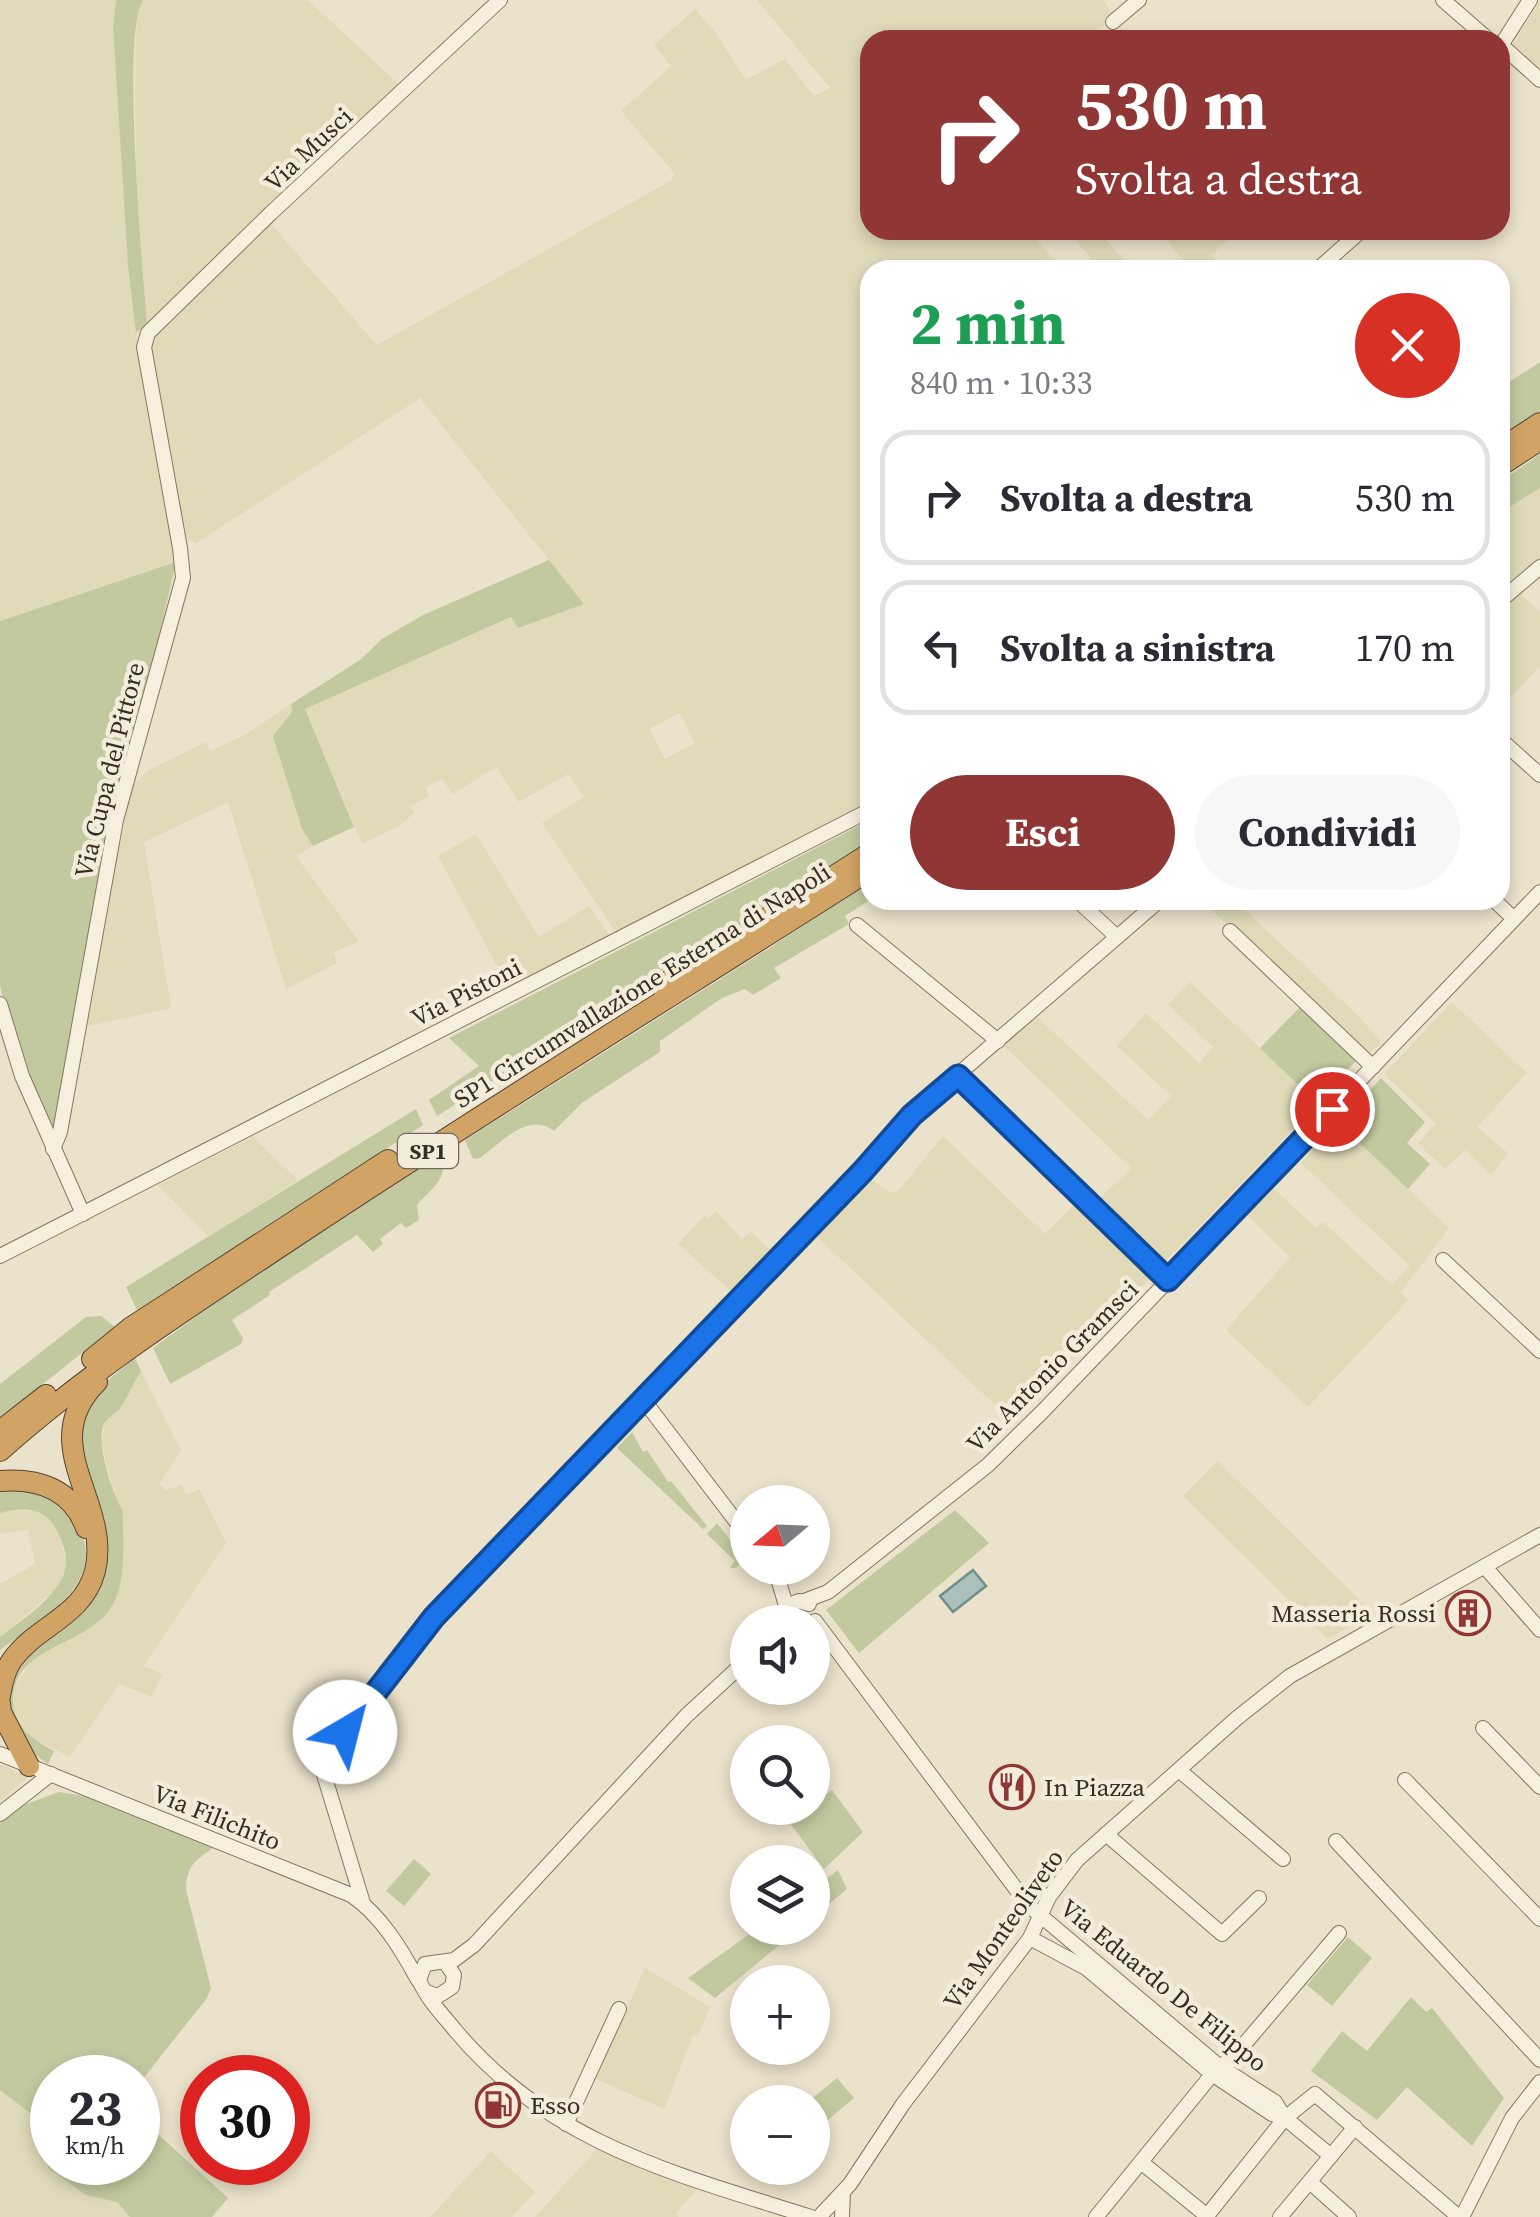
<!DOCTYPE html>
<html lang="it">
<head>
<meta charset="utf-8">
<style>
  :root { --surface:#fff; --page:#f7f7f7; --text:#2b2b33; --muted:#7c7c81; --line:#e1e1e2; --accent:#903736 }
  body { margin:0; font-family:"Source Serif 4",serif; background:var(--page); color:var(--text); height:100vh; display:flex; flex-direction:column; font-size:38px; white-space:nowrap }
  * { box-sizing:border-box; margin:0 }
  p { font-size:32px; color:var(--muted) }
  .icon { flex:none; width:55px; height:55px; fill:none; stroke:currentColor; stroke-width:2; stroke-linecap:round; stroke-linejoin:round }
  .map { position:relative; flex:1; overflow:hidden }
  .drawer { position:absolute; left:860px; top:260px; width:650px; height:650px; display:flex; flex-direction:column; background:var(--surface); border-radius:30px; box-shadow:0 5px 15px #0003 }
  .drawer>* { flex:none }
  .guide { position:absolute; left:860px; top:30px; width:650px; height:210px; border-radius:30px; box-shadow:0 5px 15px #0003; background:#903736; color:#fff; overflow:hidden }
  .needle { width:65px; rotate:251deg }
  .tools { position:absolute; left:730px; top:1485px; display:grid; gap:20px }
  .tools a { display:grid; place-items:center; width:100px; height:100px; border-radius:50%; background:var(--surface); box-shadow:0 5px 15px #0003; font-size:50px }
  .speed { position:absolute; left:30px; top:2055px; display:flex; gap:20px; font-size:50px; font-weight:700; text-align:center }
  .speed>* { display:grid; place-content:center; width:130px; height:130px; border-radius:50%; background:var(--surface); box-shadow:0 5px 15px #0003; line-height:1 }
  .speed small { font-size:25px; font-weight:400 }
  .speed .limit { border:15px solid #d22; background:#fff; color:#111 }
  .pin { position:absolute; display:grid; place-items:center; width:85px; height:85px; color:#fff; margin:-42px; border:5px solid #fff; border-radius:50%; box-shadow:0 2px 10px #0007 }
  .me { position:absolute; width:110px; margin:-55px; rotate:37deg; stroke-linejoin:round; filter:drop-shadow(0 0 8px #0008) }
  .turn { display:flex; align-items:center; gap:35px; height:210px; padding:0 50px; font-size:45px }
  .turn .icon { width:130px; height:130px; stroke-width:2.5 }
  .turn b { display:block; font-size:70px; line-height:85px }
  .round { display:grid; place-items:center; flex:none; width:105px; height:105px; border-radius:52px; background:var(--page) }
  .head { display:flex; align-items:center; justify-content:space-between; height:170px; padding:0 50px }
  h1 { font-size:60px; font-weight:700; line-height:75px; color:#1e9e55 }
  .button { display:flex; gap:20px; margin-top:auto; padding:20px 50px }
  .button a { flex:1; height:115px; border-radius:60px; background:var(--accent); color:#fff; font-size:40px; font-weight:700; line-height:115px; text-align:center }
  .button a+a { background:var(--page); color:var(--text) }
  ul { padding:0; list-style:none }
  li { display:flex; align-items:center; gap:30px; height:135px; margin:0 20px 15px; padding:0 30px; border:5px solid var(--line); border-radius:30px }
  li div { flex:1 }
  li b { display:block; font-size:38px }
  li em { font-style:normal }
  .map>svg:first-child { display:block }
</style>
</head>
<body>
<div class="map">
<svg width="1540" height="2217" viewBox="0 0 1540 2217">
  <rect width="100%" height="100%" fill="#ebe2cb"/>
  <g fill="#e0dab9" fill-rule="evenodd">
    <polygon points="0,0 116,0 113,26 136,333 176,562 0,621"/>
    <polygon points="143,0 308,0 402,87 147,323 137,197 135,98 136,32 139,4"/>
    <path d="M757,0H1103L1115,16L1096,31L1103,40H870V230H1029L1062,270H870V803L618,935L542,823L584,797L568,774L519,802L496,767L453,794L442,779L426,788L429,796L411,806L414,813L401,825L362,844L305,709L512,617L584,604L420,398L195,544L185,536L177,496L150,359L153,339L271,224L377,345L672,180L674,173L621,111L671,66L654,45L695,9L715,32L746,80L785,59L814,96L830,88ZM680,713L695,743L665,759L649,729Z"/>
    <polygon points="1540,0 1540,70 1513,45"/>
    <polygon points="1067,230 1098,230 1132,270 1101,270"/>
    <polygon points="1158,230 1239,230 1211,255 1220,266 1227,260 1235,270 1191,270"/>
    <polygon points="1540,488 1540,559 1500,593 1500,513"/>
    <polygon points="1518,591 1540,612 1540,666 1500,709 1500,607"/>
    <polygon points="291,704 298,815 302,829 313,846 296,856 359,941 334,952 337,963 286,989 228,802 144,842 171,1008 84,1027 131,789 147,771 206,742 210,751 245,735"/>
    <polygon points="476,834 539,937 589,906 608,933 608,940 510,990 438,856"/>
    <polygon points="1201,900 1234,900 1347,1005 1381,1040 1378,1045 1367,1056"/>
    <polygon points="1190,982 1318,1103 1160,1267 1094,1204 1131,1168 1002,1044 1035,1015 1148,1120 1171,1096 1117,1046 1146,1013 1199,1063 1213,1047 1168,1005"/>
    <polygon points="1452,1002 1527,1073 1477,1127 1508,1153 1491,1175 1465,1150 1445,1169 1418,1144 1435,1123 1384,1074"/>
    <polygon points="1338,1122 1449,1228 1401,1292 1408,1301 1308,1407 1226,1330 1290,1257 1247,1215 1274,1189 1316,1228 1323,1222 1392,1285 1410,1266 1301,1163"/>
    <polygon points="943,1136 1045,1234 1079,1200 1155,1273 1013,1422 812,1232 866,1176 891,1193 898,1191"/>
    <polygon points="253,1137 298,1180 208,1236 158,1185"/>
    <polygon points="716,1211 742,1239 751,1231 773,1253 733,1293 678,1244 705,1215 709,1218"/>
    <polygon points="141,1371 181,1451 159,1484 166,1490 181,1485 187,1495 199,1489 226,1543 144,1666 162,1674 152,1697 119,1684 70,1757 32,1738 19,1725 13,1706 13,1689 34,1658 95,1623 117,1595 122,1564 123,1511 116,1502 102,1444 104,1424 125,1401 131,1385"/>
    <polygon points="1218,1460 1218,1461 1373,1613 1328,1639 1183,1496"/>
    <polygon points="13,1510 36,1511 50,1518 59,1532 67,1565 60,1582 52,1593 0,1637 0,1584 35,1564 28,1530 0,1534 0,1513"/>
    <polygon points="0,1764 28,1777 0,1801"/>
    <polygon points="645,1968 710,2007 698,2036 693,2035 664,2109 596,2079"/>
    <polygon points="0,2090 39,2120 48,2141 48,2168 117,2202 130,2217 0,2217"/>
    <polygon points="597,2149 636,2166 699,2187 677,2212 678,2217 535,2217"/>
    <polygon points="491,2151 535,2192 512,2217 430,2217"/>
  </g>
  <g fill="#c3c99f">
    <path d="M116,0H143C121,32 143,272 147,323L136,333L128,265L113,26Z"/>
    <polygon points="1540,362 1540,411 1500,437 1500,388"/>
    <polygon points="1540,454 1540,488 1500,513 1500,482"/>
    <polygon points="549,560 584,604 518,628 511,617 305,709 354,827 313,846 302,829 273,736 292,712 291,704 360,660 382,639 423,615"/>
    <polygon points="176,562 157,645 117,788 57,1126 51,1131 6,1012 0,985 0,621"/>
    <polygon points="870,820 870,841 437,1116 429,1100 479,1066 449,1038"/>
    <path d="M870,880V900L845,916L849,924L774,968L781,978L753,995L745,989L722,998L660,1041V1052L583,1102L554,1131C528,1111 502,1142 480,1158L473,1159L465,1140L771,947Z"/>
    <polygon points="1302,1005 1358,1059 1316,1102 1260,1048"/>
    <polygon points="1381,1078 1425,1122 1407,1143 1430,1164 1408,1189 1340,1124"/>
    <polygon points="416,1109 423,1125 137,1310 126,1287"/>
    <path d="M441,1155C449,1180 431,1188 417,1205L419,1220L406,1228L401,1223L380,1239L383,1244L373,1252L357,1235L269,1292L270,1295L232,1320L243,1338L241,1344L170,1384L153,1348L246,1280Z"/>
    <polygon points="101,1316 115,1327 0,1418 0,1384 86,1317"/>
    <path d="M135,1358L141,1371C133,1383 129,1395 121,1407C117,1413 107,1418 104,1424C95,1441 113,1497 123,1511C122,1540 128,1584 110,1609C86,1646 13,1646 13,1700C13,1727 33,1739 54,1751L48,1764C10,1738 14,1728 5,1686L28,1651L96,1585L78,1430L96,1390Z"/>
    <polygon points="632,1432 643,1452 647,1450 668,1482 671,1481 707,1526 703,1529 617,1448"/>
    <path d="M16,1485L57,1497C64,1509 78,1523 83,1537C101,1589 33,1625 0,1650V1637C20,1621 44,1606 58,1585C66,1573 68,1562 64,1548C53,1512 36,1504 0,1513V1487Z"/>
    <polygon points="955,1510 989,1543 859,1653 826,1610"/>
    <polygon points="717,1523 745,1560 735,1568 730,1568 735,1561 707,1534"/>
    <polygon points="832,1790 863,1832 824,1869 790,1823"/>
    <path d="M59,1792L83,1796L214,1847C195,1861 186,1866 186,1890L211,1988L207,1998L138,2085V2078H52V2162H138V2116L228,2198L212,2217H130L117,2202L86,2195L48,2168V2140L39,2120L0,2090V1823L21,1806Z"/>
    <polygon points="414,1859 431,1874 404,1906 386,1891"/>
    <polygon points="838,1870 847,1889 813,1917 813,1889"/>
    <polygon points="758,1928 800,1928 715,1998 688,1978"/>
    <polygon points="1348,1937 1372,1958 1332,2006 1307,1985"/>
    <polygon points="1411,1997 1426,2012 1432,2008 1504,2098 1472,2146 1407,2087 1377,2120 1311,2071 1342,2031 1367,2051"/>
    <polygon points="837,2078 854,2098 823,2124 813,2112 812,2102 808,2102"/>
  </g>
  <polygon fill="#abc0ba" stroke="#728e88" stroke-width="2.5" points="973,1570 986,1586 953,1612 940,1596"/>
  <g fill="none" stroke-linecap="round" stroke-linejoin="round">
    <defs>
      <g id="minor">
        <polyline points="1443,0 1489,40"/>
        <polyline points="1113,22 1139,0"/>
        <polyline points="1500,44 1540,80"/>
        <polyline points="1500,47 1530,0"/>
        <polyline points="1317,270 1362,230"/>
        <polyline points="1500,601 1540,567"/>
        <polyline points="1500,739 1540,775"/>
        <polyline points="1077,900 1117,937"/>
        <polyline points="1494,900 1514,919"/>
        <polyline points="857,925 998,1041"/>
        <polyline points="1230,931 1373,1067"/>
        <polyline points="0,1004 22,1076 83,1214"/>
        <polyline points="958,1076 1168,1280"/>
        <polyline points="53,1149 60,1132 116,820 183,578 180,548 144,347 148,333 271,213 500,0"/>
        <polyline points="0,1256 870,810"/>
        <polyline points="1443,1260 1540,1351"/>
        <polyline points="642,1398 748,1537"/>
        <polyline points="1485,1567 1540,1630"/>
        <polyline points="770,1568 779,1582 787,1609"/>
        <polyline points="804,1601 828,1592 988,1465 1044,1410 1540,892"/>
        <polyline points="815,1621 1028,1905 1219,2066 1275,2102 1285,2118"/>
        <path d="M787,1622C783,1612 789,1604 799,1601L809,1604"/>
        <path d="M748,1659L686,1716L474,1945L454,1960L425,1964L419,1980C427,1999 442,2014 455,2030C550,2144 676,2174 811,2217"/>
        <polyline points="1483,1728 1540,1787"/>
        <path d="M0,1754L351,1895C381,1915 401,1949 418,1980"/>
        <polyline points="1180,1771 1283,1859"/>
        <polyline points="1405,1780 1540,1919"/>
        <polyline points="0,1814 51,1774"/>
        <polyline points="1106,1834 1222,1934 1259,1898"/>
        <polyline points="1336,1841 1540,2060"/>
        <polyline points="363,1903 322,1768 324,1761 434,1617 863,1171 911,1115 1160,900"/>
        <polyline points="1030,1938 1086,1968 1212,2074 1272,2114 1285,2118 1331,2156"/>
        <polyline points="426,1992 438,1996 452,1987 454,1975 445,1962"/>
        <polyline points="566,2124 619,2009"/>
        <polyline points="1141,2162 1207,2216"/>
        <polyline points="1310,2182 1349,2217"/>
        <polyline points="819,2217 850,2184 903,2104 1030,1938 1049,1897 1077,1860 1237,1718 1290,1676 1540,1535"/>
        <polyline points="842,2217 843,2193"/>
        <polyline points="1096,2217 1219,2066 1230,2061 1339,1933"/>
        <polyline points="1206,2217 1285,2118 1315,2094 1459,2217"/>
        <polyline points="1280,2217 1355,2127"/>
        <polyline points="1462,2217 1512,2118 1540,2082"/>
      </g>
      <g id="highway">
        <polyline points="1500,449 1540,423"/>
        <polyline points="1500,466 1540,440"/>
        <polyline points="661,986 870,853"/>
        <polyline points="92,1359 130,1328 388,1160"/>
        <polyline points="0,1431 46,1395"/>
        <path d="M0,1451C93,1368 197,1302 301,1233C488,1109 680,991 870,870"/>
        <path d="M0,1481C39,1478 72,1489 86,1528"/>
        <path d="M0,1696C2,1684 5,1670 12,1660C37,1625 83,1617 95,1571C112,1502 34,1445 97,1382"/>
        <polyline points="0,1703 1,1712 29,1766"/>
      </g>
    </defs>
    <use href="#minor" stroke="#867560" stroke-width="16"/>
    <use href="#highway" stroke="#554434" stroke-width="22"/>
    <use href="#minor" stroke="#f6efdd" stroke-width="14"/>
    <use href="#highway" stroke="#d1a365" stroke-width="20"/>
  </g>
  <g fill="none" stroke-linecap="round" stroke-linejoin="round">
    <defs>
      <polyline id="route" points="345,1732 434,1617 863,1171 912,1115 958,1076 1168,1280 1332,1109"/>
    </defs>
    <use href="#route" stroke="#114b97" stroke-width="25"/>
    <use href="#route" stroke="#1a73e8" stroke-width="18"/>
  </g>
  <defs>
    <symbol id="building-ring" viewBox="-11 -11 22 22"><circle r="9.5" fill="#f3ecda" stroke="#903736" stroke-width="1.5"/><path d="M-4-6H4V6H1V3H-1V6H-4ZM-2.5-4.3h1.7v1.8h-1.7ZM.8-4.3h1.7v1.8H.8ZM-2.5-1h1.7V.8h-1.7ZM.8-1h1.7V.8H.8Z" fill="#903736"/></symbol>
    <symbol id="restaurant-ring" viewBox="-11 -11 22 22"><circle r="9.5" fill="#f3ecda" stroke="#903736" stroke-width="1.5"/><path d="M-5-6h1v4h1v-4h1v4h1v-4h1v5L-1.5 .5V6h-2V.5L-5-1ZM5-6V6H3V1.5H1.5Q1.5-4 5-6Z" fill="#903736"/></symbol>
    <symbol id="fuel-ring" viewBox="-11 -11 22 22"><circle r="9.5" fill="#f3ecda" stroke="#903736" stroke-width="1.5"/><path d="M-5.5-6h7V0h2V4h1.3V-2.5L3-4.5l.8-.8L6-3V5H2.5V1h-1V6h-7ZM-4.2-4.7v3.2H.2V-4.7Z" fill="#903736"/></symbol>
  </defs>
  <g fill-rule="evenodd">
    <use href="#building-ring" x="1443" y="1588" width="50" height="50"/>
    <use href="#restaurant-ring" x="987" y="1762" width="50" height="50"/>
    <use href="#fuel-ring" x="473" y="2080" width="50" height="50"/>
  </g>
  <g text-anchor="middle" stroke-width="9" stroke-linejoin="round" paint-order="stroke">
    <rect fill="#f3ecda" stroke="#706659" stroke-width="2.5" x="398" y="1134" width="60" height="34" rx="8"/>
    <g font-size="22" font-weight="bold" fill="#382d22">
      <text x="428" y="1159">SP1</text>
    </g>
    <g font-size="25" fill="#382d22" stroke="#f3ecda">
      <text transform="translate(308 149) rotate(-43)" y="9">Via Musci</text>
      <text transform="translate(109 770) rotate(-76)" y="9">Via Cupa del Pittore</text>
      <text transform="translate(642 985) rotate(-32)" y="9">SP1 Circumvallazione Esterna di Napoli</text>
      <text transform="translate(466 992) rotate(-27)" y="9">Via Pistoni</text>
      <text transform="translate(1052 1366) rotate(-45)" y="9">Via Antonio Gramsci</text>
      <text transform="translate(217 1817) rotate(22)" y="9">Via Filichito</text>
      <text transform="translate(1003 1929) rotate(-55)" y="9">Via Monteoliveto</text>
      <text transform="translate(1164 1985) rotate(39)" y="9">Via Eduardo De Filippo</text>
    </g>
    <g font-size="25" fill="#382d22" stroke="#f3ecda" text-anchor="start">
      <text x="1436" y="1622" text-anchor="end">Masseria Rossi</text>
      <text x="1044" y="1796">In Piazza</text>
      <text x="530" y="2114">Esso</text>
    </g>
  </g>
</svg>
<div class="tools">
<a><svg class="needle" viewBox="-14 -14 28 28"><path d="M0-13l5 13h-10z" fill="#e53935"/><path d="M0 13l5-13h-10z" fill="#7c7c81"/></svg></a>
<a><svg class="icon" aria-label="sound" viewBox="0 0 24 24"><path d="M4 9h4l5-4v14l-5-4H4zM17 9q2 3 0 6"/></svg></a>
<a><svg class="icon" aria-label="search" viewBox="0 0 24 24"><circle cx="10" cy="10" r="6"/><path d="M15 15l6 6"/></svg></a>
<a><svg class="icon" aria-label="layers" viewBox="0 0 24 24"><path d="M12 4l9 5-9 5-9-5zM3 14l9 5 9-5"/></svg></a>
<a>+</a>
<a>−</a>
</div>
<div class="speed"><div>23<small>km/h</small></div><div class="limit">30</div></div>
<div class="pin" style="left:1332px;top:1109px;background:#d93025"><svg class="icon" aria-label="arrive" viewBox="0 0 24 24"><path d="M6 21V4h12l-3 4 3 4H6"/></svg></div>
<svg class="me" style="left:345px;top:1732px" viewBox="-20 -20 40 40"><circle r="19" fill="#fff"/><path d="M0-13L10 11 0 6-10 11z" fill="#1a73e8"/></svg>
<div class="guide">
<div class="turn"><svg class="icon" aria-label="right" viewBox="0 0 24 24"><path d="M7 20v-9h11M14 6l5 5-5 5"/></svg><div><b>530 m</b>Svolta a destra</div></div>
</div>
<section class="drawer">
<div class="head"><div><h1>2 min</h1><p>840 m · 10:33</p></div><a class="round" style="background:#d93025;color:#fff"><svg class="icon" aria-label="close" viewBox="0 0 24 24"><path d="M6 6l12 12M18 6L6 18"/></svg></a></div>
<ul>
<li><svg class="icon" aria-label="right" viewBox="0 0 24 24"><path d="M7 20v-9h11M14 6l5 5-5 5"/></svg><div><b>Svolta a destra</b></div><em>530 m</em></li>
<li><svg class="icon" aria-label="left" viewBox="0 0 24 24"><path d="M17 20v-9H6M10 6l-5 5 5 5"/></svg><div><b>Svolta a sinistra</b></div><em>170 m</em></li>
</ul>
<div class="button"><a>Esci</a><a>Condividi</a></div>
</section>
</div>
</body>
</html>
